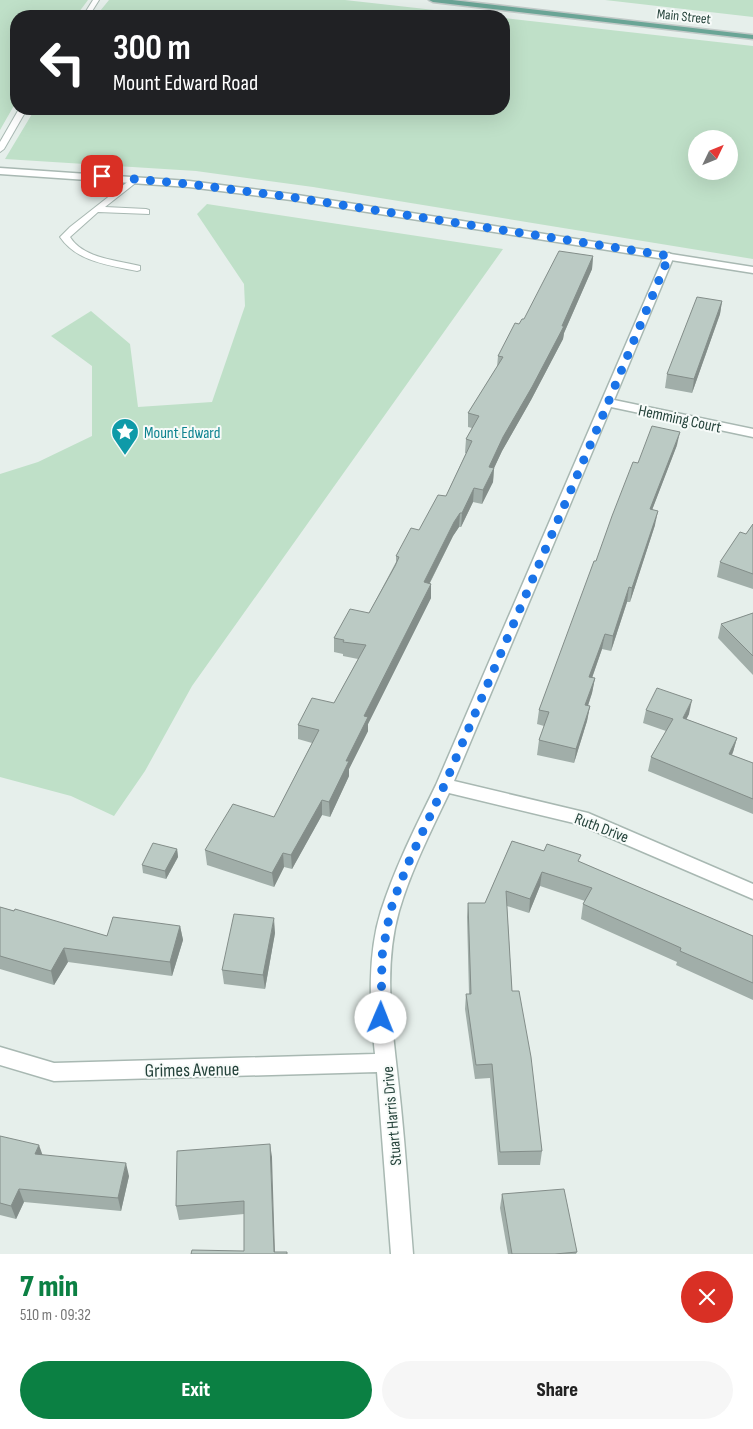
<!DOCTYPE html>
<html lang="en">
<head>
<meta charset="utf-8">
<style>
  :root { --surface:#fff; --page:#f6f6f6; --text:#222; --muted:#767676; --accent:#0b8043 }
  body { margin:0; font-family:"Sofia Sans Condensed",sans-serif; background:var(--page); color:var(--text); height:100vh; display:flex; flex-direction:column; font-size:19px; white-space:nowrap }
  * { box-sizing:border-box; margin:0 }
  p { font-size:16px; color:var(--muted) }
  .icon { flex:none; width:28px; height:28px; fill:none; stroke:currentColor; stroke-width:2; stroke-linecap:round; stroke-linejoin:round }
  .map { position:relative; height:1254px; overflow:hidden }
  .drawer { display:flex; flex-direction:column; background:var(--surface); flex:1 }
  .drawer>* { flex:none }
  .hud { position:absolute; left:10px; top:10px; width:500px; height:105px; border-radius:20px; box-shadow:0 5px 20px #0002; background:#202124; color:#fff; overflow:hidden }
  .needle { width:32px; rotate:47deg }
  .tools { position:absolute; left:688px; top:130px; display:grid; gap:10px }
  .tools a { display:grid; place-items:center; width:50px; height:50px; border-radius:50%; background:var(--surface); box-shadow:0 5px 20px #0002; font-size:25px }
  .pin { position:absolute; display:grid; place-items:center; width:42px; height:42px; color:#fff; margin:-21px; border-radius:10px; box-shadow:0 2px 8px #0006 }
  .me { position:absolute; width:55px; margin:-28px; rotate:1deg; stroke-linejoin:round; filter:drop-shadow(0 0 4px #0008) }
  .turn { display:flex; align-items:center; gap:18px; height:105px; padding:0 20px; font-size:22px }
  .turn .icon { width:65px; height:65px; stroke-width:2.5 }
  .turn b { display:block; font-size:35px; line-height:42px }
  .round { display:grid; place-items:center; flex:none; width:52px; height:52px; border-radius:26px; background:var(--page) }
  .head { display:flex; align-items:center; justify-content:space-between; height:85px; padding:0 20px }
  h1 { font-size:30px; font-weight:800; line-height:38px; color:var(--accent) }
  .action { display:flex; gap:10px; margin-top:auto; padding:10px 20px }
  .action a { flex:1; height:58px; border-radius:30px; background:var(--accent); color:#fff; font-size:20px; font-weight:800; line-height:58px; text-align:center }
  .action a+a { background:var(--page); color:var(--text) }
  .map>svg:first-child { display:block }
</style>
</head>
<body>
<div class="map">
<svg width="753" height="1254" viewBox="0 0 753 1254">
  <rect width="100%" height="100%" fill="#e6efeb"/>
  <g fill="#bfe0c8" fill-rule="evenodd">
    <polygon points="0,0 88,0 76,16 16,16 16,102 0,130"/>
    <polygon points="109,0 345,0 488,16 96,16"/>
    <polygon points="605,0 753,0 753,17"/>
    <path d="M504,18L753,46V259L313,187L196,171L5,159L35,109H504ZM696,139H729V171H696Z"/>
    <polygon points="207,204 503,249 192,686 145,771 114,816 71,796 0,777 0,474 38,462 92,436 92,366 51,336 91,311 130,344 138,407 212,402 245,306 244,284 197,214"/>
  </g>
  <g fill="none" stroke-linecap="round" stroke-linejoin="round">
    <defs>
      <g id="service">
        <polygon points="93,0 99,0 89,16 83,16"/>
        <polygon points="19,109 27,109 4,149 0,152 0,142"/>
        <path d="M135,176L138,177V181L105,207L146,209L149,210V214L98,212L70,237C84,259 117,260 140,266V270L137,271C109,265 77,262 60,237L70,227Z"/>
      </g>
      <path id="minor" d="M669,253L674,256L614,400L753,429V437L611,407L454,781L588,813L753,884V899L578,824L449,793C431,831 411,870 399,911C381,975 395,1043 401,1107C406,1156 409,1205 413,1254H391L377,1072L54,1081L0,1065V1047L54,1063L375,1054C370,1008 367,956 381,911C395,867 416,826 436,785L664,256Z"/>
      <polygon id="tertiary" points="0,168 189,181 291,194 753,267 753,273 291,200 189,187 0,174"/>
      <polygon id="primary" points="429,0 452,0 753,35 753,39 433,2"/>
    </defs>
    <use href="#service" stroke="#a8b8b2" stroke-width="2"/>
    <use href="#minor" stroke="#a8b8b2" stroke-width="3"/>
    <use href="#tertiary" stroke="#a8b8b2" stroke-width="3"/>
    <use href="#primary" stroke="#c2cac8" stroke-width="3"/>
    <use href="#service" fill="#fff" fill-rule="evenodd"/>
    <use href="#minor" fill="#fff" fill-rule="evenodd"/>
    <use href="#tertiary" fill="#fff" fill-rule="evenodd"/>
    <use href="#primary" fill="#6aa596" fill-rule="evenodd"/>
  </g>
  <g fill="#a1aea9">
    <polygon points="593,256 592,269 564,333 563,339 531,400 502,451 494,468 493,482 482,504 473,502 461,527 459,527 453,536 430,583 431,584 431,598 368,724 368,731 349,769 349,776 330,817 322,815 292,869 284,867 274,887 207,865 205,850 274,817 312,743 298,739 298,725 334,703 358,659 343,656 343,654 334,652 334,638 369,613 396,562 396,556 419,530 446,496 466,453 465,453 466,439 472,428 468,427 468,413 497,367 498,356 519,324"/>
    <polygon points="722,301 720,314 692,393 665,388 667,374"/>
    <polygon points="677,445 652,510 655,525 630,602 627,602 611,651 602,649 592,678 595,678 592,693 588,706 590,706 587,721 574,763 537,755 539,740 544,726 537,724 539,710 596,561"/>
    <polygon points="753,524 753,589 717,577 720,562 746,534"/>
    <polygon points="753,613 753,675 718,638 721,624"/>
    <polygon points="646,710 689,714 686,719 737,738 733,752 732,755 753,763 753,814 648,771 651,757 666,731 643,723"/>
    <polygon points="512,841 580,862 753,936 753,1000 676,965 677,962 581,919 583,904 585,901 540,886 529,913 507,906 512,991 542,1151 540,1165 498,1165 490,1078 475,1079 465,1009 466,994 469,994 467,917 468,903 485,903"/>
    <polygon points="177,849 178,857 166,879 143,873 142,865"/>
    <polygon points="0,907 107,936 180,926 183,940 172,976 68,962 54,985 0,969"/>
    <polygon points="275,933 265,989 224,984 222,970"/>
    <polygon points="0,1136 42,1155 129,1176 121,1211 24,1202 16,1219 0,1215"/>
    <polygon points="272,1157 244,1251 244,1214 179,1220 176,1206"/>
    <polygon points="502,1194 577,1252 576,1254 508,1254 500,1208"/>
  </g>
  <g fill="#838d89">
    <polygon points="593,256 592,269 564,333 563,339 531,400 502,451 488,481 489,467 503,437 562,326"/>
    <polygon points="722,301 720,314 692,393 694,379"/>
    <polygon points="680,432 677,445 647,523 650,509"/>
    <polygon points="494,468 493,482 482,504 483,490"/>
    <polygon points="474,488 473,502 461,527 462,513"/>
    <polygon points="658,511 655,525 630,602 632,588"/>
    <polygon points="460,513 459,527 453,536 423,596 424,582 454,522"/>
    <polygon points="431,584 431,598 368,724 368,731 349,769 349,776 330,817 329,802 364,716"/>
    <polygon points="629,587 627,602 611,651 613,636"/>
    <polygon points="605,634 602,649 587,692 589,677"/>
    <polygon points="595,678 592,693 583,720 585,705"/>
    <polygon points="692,700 689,714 680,732 683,718"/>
    <polygon points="590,706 587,721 574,763 576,749"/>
    <polygon points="737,738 733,752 725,768 729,754"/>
    <polygon points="322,800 322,815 292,869 291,855"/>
    <polygon points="177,849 178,857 166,879 165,871"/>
    <polygon points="283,853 284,867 274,887 272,873"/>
    <polygon points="542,872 540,886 529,913 530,899"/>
    <polygon points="274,918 275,933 265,989 263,975"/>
    <polygon points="180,926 183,940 172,976 170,962"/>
    <polygon points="64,948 68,962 54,985 51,971"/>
    <polygon points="270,1144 272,1157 275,1254 274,1254"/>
    <polygon points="39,1145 44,1159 35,1154"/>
    <polygon points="126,1163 129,1176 121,1211 118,1198"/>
    <polygon points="19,1189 24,1202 16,1219 11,1206"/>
  </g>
  <g fill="#bbcac4" stroke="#838d89">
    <polygon points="559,251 593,256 562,326 564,326 532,387 503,437 489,467 494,468 483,490 474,488 462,513 460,513 454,522 424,582 431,584 364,716 368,717 346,761 349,761 329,802 322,800 291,855 283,853 272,873 205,850 233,804 274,817 319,730 298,725 312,698 334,703 366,645 343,642 344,640 334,638 350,609 369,613 395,566 399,557 396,556 411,528 419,530 438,495 446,496 472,441 466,439 479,416 468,413 503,357 498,356 515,323 519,324 522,319 524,319"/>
    <polygon points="697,297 722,301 694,379 667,374"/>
    <polygon points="652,426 680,432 650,509 658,511 632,588 629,587 613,636 605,634 589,677 595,678 585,705 590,706 576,749 539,740 549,712 539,710 594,561 596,561 612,516 633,462 638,463"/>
    <polygon points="753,524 753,574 720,562 740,532 746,534"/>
    <polygon points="753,613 753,656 721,624"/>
    <polygon points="657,688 692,700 683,718 737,738 729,754 753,763 753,799 651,757 673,719 646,710"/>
    <polygon points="512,841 544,851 547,844 581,855 578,861 753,936 753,983 680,951 681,948 583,904 592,888 542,872 530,899 506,891 512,991 519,991 531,1057 542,1151 500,1152 492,1064 476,1065 466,994 471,994 468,903 485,903"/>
    <polygon points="153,843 177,849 165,871 142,865"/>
    <polygon points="0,907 14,911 15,909 107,936 113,917 180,926 170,962 64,948 51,971 0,956"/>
    <polygon points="234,914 274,918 263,975 222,970"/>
    <polygon points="0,1136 39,1145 35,1154 126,1163 118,1198 19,1189 11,1206 0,1203"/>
    <polygon points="270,1144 274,1252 287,1252 287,1254 191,1254 192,1250 244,1251 244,1201 176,1206 177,1151"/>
    <polygon points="564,1189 577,1252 555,1254 512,1254 502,1194"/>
  </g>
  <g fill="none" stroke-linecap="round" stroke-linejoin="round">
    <polyline stroke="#1a73e8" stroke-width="9" stroke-dasharray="0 16.2" points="102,176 189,184 291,197 669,256 600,422 444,786 410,859 396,894 390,912 382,956 381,1018"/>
  </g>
  <defs>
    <symbol id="sight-pin" viewBox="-11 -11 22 30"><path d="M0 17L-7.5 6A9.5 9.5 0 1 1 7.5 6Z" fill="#0f9aa8" stroke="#f7fbf9"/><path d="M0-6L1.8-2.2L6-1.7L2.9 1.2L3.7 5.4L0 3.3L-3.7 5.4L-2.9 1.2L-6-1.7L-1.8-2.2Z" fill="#fff"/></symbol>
  </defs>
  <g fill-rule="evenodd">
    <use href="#sight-pin" x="109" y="416" width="32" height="43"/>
  </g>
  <g text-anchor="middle" stroke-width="4" stroke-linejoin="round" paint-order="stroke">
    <g font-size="14" fill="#24423a" stroke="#f7fbf9">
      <text transform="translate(684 16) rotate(6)" y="5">Main Street</text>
    </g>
    <g font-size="16" fill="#24423a" stroke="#f7fbf9">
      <text transform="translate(680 418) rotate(12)" y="6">Hemming Court</text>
      <text transform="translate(602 827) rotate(21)" y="6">Ruth Drive</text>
      <text transform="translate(391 1116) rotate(-95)" y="6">Stuart Harris Drive</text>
    </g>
    <g font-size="16" fill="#0d838f" stroke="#f7fbf9" text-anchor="start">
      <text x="144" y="438">Mount Edward</text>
    </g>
    <g font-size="19" fill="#24423a" stroke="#f7fbf9">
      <text transform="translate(192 1069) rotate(-1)" y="7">Grimes Avenue</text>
    </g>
  </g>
</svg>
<div class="tools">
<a><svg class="needle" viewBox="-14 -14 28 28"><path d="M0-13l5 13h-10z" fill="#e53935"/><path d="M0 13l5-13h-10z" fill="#767676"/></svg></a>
</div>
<div class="pin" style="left:102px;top:176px;background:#d93025"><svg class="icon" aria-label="arrive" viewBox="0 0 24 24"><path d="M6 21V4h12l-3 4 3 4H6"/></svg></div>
<svg class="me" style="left:381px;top:1018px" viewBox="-20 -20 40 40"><circle r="19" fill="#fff"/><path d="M0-13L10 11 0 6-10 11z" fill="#1a73e8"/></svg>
<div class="hud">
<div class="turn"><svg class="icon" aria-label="left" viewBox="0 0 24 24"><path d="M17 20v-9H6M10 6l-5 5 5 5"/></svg><div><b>300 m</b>Mount Edward Road</div></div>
</div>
</div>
<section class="drawer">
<div class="head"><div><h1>7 min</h1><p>510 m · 09:32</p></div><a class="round" style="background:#d93025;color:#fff"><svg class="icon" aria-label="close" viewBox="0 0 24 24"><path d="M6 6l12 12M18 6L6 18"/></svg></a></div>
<div class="action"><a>Exit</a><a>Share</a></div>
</section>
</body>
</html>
